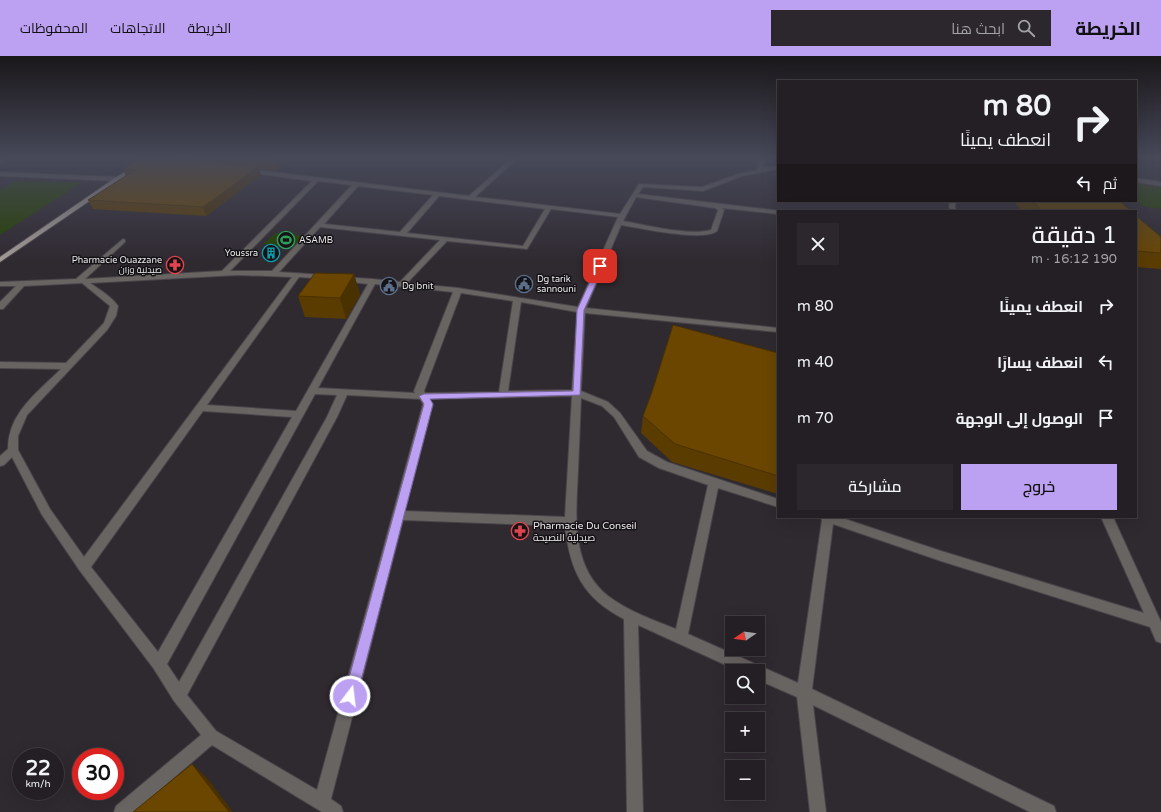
<!DOCTYPE html>
<html lang="ar">
<head>
<meta charset="utf-8">
<style>
  :root { --surface:#231f24; --page:#2b272c; --text:#f1f3f6; --muted:#a3a2a6; --line:#403d41; --accent:#bca0f2 }
  body { margin:0; font-family:"Varela Round",Cairo,sans-serif; background:var(--page); color:var(--text); direction:rtl; height:100vh; display:flex; flex-direction:column; font-size:15px; white-space:nowrap }
  * { box-sizing:border-box; margin:0 }
  p { font-size:13px; color:var(--muted) }
  .icon { flex:none; width:22px; height:22px; fill:none; stroke:currentColor; stroke-width:2; stroke-linecap:round; stroke-linejoin:round }
  .map { position:relative; flex:1; overflow:hidden; direction:ltr }
  .sheet { position:absolute; left:777px; top:154px; width:360px; height:308px; display:flex; flex-direction:column; background:var(--surface); border-radius:0px; box-shadow:0 4px 16px #0002,0 0 0 1px var(--line); direction:rtl }
  .sheet>* { flex:none }
  .guide { position:absolute; left:777px; top:24px; width:360px; height:122px; border-radius:0px; box-shadow:0 4px 16px #0002,0 0 0 1px var(--line); direction:rtl; background:#231f24; color:var(--text); overflow:hidden }
  .needle { width:26px; rotate:257deg }
  .tools { position:absolute; left:725px; top:560px; display:grid; gap:8px }
  .tools a { display:grid; place-items:center; width:40px; height:40px; border-radius:0px; background:var(--surface); box-shadow:0 4px 16px #0002,0 0 0 1px var(--line); font-size:20px }
  .speed { position:absolute; left:12px; top:692px; display:flex; gap:8px; font-size:20px; font-weight:700; text-align:center }
  .speed>* { display:grid; place-content:center; width:52px; height:52px; border-radius:50%; background:var(--surface); box-shadow:0 4px 16px #0002,0 0 0 1px var(--line); line-height:1 }
  .speed small { font-size:10px; font-weight:400 }
  .speed .limit { border:6px solid #d22; background:#fff; color:#111 }
  .pin { position:absolute; display:grid; place-items:center; width:34px; height:34px; color:#fff; margin:-17px; border-radius:8px; box-shadow:0 2px 6px #0006 }
  .me { position:absolute; width:44px; margin:-22px; rotate:15deg; stroke-linejoin:round; filter:drop-shadow(0 0 3px #0008) }
  .turn { display:flex; align-items:center; gap:14px; height:84px; padding:0 20px; font-size:18px }
  .turn .icon { width:52px; height:52px; stroke-width:2.5 }
  .turn b { display:block; font-size:28px; line-height:34px }
  .then { display:flex; align-items:center; height:38px; padding:0 20px; background:#0003; gap:8px; font-size:15px }
  .round { display:grid; place-items:center; flex:none; width:42px; height:42px; border-radius:0px; background:var(--page) }
  .headline { display:flex; align-items:center; justify-content:space-between; height:68px; padding:0 20px }
  h1 { font-size:24px; font-weight:600; line-height:30px }
  .action { display:flex; gap:8px; margin-top:auto; padding:8px 20px }
  .action a { flex:1; height:46px; border-radius:0px; background:var(--accent); color:#111; font-size:16px; font-weight:600; line-height:46px; text-align:center }
  .action a+a { background:var(--page); color:var(--text) }
  ul { padding:0; list-style:none }
  li { display:flex; align-items:center; gap:12px; height:56px; padding:0 20px }
  li div { flex:1 }
  li b { display:block; font-size:15px }
  li em { font-style:normal }
  header { display:flex; align-items:center; gap:24px; box-sizing:border-box; height:56px; padding:0 20px; background:var(--accent); color:#111 }
  header strong { font-size:19px }
  nav { display:flex; gap:22px; margin-inline-start:auto; font-size:14px }
  .search { width:280px; height:36px; background:var(--page); display:flex; align-items:center; gap:10px; box-sizing:border-box; padding:0 14px; border-radius:0px; color:var(--muted); font-size:15px }
  .map>svg:first-child { display:block }
</style>
</head>
<body>
<header>
<strong>الخريطة</strong>
<div class="search"><svg class="icon" aria-label="search" viewBox="0 0 24 24"><circle cx="10" cy="10" r="6"/><path d="M15 15l6 6"/></svg>ابحث هنا</div>
<nav><a>الخريطة</a><a>الاتجاهات</a><a>المحفوظات</a></nav>
</header>
<div class="map">
<svg width="1161" height="756" viewBox="0 0 1161 756">
  <rect width="100%" height="100%" fill="#2f2930"/>
  <g fill="#254100">
    <polygon points="15,125 83,126 0,179 0,134"/>
    <polygon points="1136,127 1161,131 1161,153 1142,150 1136,144"/>
    <polygon points="276,177 308,180 296,191 263,188"/>
  </g>
  <g fill="none" stroke-linecap="round" stroke-linejoin="round">
    <defs>
      <g id="minor">
        <polygon points="5,101 12,101 0,108 0,104"/>
        <path d="M513,101H519L475,141L620,158L639,128L702,131L738,118L757,114L759,101H765L763,112L778,109V113L742,120L703,135L643,131L638,138L780,155H778V158L722,152L724,154L717,175C703,186 640,172 621,169L586,252L778,272V276L585,257L581,335L608,346L620,357L647,395L667,406L778,443V451L718,432L688,578L798,627L822,464L820,461H839L941,495L1144,557L1101,461H1113L1161,566V587L1156,585L1150,571L941,505L833,468L812,633L1054,750L1056,756H1030L813,649L826,756H810L797,641L758,624V615H739L638,569L643,756H627L624,563C583,542 570,515 565,470L403,464L331,743L341,750L343,756H322L212,689L134,756H114L116,750L201,679L174,645L154,613L80,515L42,459L12,401L4,409L0,410V400L8,393C8,357 37,337 61,313L0,312V306L66,307L104,267L110,250L82,227L24,230L3,253H0V246L16,230H0V226L76,223L123,183L125,184V186L85,223L222,215L312,125L245,116V114L247,113L469,140ZM318,125L352,129L272,215H230ZM358,130L433,139L400,176L324,168ZM439,140L545,153L523,190L407,177ZM636,141L715,152L718,154L711,174C689,180 646,169 623,165ZM551,153L618,161L578,251L458,232L407,227L447,185L527,193ZM320,171L440,184L400,226L373,223L340,221V225H343L368,228L296,355L207,349L299,221L325,223L329,221L325,219L279,216ZM238,219L292,221L84,501L50,453L18,394V380L27,359L107,274L116,260L118,250C111,240 100,234 90,227ZM375,228L453,236L414,335L415,337L318,332ZM461,237L513,245L499,336L425,337L424,335ZM521,246L577,256L572,334L508,335ZM315,338L337,339L327,361L179,626L167,608ZM347,339L420,343L423,348L317,734L216,675L187,639L337,361ZM572,340L565,461L405,455L433,348L429,343ZM581,342L602,350L614,361L639,401L659,412L708,429L676,573C653,564 628,555 608,540C570,510 576,458 578,415C579,390 580,366 581,342ZM203,355L292,361L158,596L91,511Z"/>
        <polygon points="0,116 117,121 120,123 117,125 0,120"/>
        <polygon points="1136,122 1161,126 1161,130 1136,126"/>
        <polygon points="950,145 956,145 955,151 957,155 951,155 949,151"/>
      </g>
      <polygon id="major" points="148,101 154,101 0,206 0,201 115,122"/>
    </defs>
    <use href="#minor" stroke="#49444a" stroke-width="2"/>
    <use href="#major" stroke="#49444a" stroke-width="2"/>
    <use href="#minor" fill="#686461" fill-rule="evenodd"/>
    <use href="#major" fill="#a49d97" fill-rule="evenodd"/>
  </g>
  <g fill="#5b3c00">
    <polygon points="143,101 292,101 277,114 259,113 261,119 206,160 93,153 88,144 126,120 123,113"/>
    <polygon points="1013,145 1119,145 1131,155 1022,155"/>
    <polygon points="1136,160 1161,181 1161,213 1136,211"/>
    <polygon points="354,218 360,239 346,263 305,261 298,240"/>
    <polygon points="778,297 778,438 672,406 641,377 643,360"/>
  </g>
  <g fill="#4a3100">
    <polygon points="273,101 292,101 277,114"/>
    <polygon points="258,111 261,119 206,160 203,151"/>
    <polygon points="354,218 360,239 346,263 340,242"/>
    <polygon points="192,708 207,722 233,756 229,756"/>
  </g>
  <g fill="#6a4600" stroke="#4a3100">
    <polygon points="143,101 159,101 258,111 203,151 88,144 135,114 123,113"/>
    <polygon points="1033,145 1119,145 1131,155 1042,155"/>
    <polygon points="1136,160 1161,181 1161,197 1136,195"/>
    <polygon points="315,217 354,218 340,242 298,240"/>
    <polygon points="673,269 778,297 778,420 675,388 643,360 652,336"/>
    <polygon points="192,708 229,756 133,756"/>
  </g>
  <linearGradient id="sky" x2="0" y2="1"><stop stop-color="#1a171a"/><stop offset="0.49" stop-color="#474959"/><stop offset="1" stop-color="#474959" stop-opacity="0"/></linearGradient>
  <rect width="1161" height="207" fill="url(#sky)"/>
  <polygon fill="#bca0f2" stroke="#7a689d" points="600,208 604,210 584,254 580,339 430,343 433,348 357,640 355,644 350,646 346,644 344,640 424,348 419,340 424,338 573,335 577,254 597,210"/>
  <defs>
    <symbol id="stadium-ring" viewBox="-11 -11 22 22"><circle r="9.5" fill="#151316" stroke="#2e9e5b" stroke-width="1.5"/><path d="M0-5a6.5 5 0 1 0 0 10a6.5 5 0 1 0 0-10ZM-3.5-1.8h7v3.6h-7Z" fill="#2e9e5b"/></symbol>
    <symbol id="building-ring" viewBox="-11 -11 22 22"><circle r="9.5" fill="#151316" stroke="#0f9aa8" stroke-width="1.5"/><path d="M-4-6H4V6H1V3H-1V6H-4ZM-2.5-4.3h1.7v1.8h-1.7ZM.8-4.3h1.7v1.8H.8ZM-2.5-1h1.7V.8h-1.7ZM.8-1h1.7V.8H.8Z" fill="#0f9aa8"/></symbol>
    <symbol id="pharmacy-ring" viewBox="-11 -11 22 22"><circle r="9.5" fill="#151316" stroke="#e0444e" stroke-width="1.5"/><path d="M-2-6h4v4h4v4h-4v4h-4v-4h-4v-4h4Z" fill="#e0444e"/></symbol>
    <symbol id="civic-ring" viewBox="-11 -11 22 22"><circle r="9.5" fill="#151316" stroke="#5c6f8a" stroke-width="1.5"/><path d="M-.6-6.5H3V-4.5H.6V-3L4-1V1h2V6H-6V1h2V-1L-.6-3ZM-1.2 2.5V6h2.4V2.5Z" fill="#5c6f8a"/></symbol>
  </defs>
  <g fill-rule="evenodd">
    <use href="#stadium-ring" x="276" y="174" width="20" height="20"/>
    <use href="#building-ring" x="261" y="187" width="20" height="20"/>
    <use href="#pharmacy-ring" x="165" y="199" width="20" height="20"/>
    <use href="#civic-ring" x="514" y="218" width="20" height="20"/>
    <use href="#civic-ring" x="379" y="220" width="20" height="20"/>
    <use href="#pharmacy-ring" x="510" y="465" width="20" height="20"/>
  </g>
  <g text-anchor="middle" stroke-width="3" stroke-linejoin="round" paint-order="stroke">
    <g font-size="9" fill="#ece9ed" stroke="#151316" text-anchor="start">
      <text x="299" y="187">ASAMB</text>
      <text x="258" y="200" text-anchor="end">Youssra</text>
      <text x="162" y="207" text-anchor="end">Pharmacie Ouazzane<tspan x="162" dy="10">صيدلية وزان</tspan></text>
      <text x="537" y="226">Dg tarik<tspan x="537" dy="10">sannouni</tspan></text>
      <text x="402" y="233">Dg bnit</text>
    </g>
    <g font-size="10" fill="#ece9ed" stroke="#151316" text-anchor="start">
      <text x="533" y="473">Pharmacie Du Conseil<tspan x="533" dy="12">صيدلية النصيحة</tspan></text>
    </g>
  </g>
</svg>
<div class="tools">
<a><svg class="needle" viewBox="-14 -14 28 28"><path d="M0-13l5 13h-10z" fill="#e53935"/><path d="M0 13l5-13h-10z" fill="#a3a2a6"/></svg></a>
<a><svg class="icon" aria-label="search" viewBox="0 0 24 24"><circle cx="10" cy="10" r="6"/><path d="M15 15l6 6"/></svg></a>
<a>+</a>
<a>−</a>
</div>
<div class="speed"><div>22<small>km/h</small></div><div class="limit">30</div></div>
<div class="pin" style="left:600px;top:210px;background:#d93025"><svg class="icon" aria-label="arrive" viewBox="0 0 24 24"><path d="M6 21V4h12l-3 4 3 4H6"/></svg></div>
<svg class="me" style="left:350px;top:640px" viewBox="-20 -20 40 40"><circle r="17" fill="#bca0f2" stroke="#fff" stroke-width="3"/><path d="M0-11L8 9 0 5-8 9z" fill="#fff"/></svg>
<div class="guide">
<div class="turn"><svg class="icon" aria-label="right" viewBox="0 0 24 24"><path d="M7 20v-9h11M14 6l5 5-5 5"/></svg><div><b>80 m</b>انعطف يمينًا</div></div>
<div class="then">ثم<svg class="icon" aria-label="left" viewBox="0 0 24 24"><path d="M17 20v-9H6M10 6l-5 5 5 5"/></svg></div>
</div>
<section class="sheet">
<div class="headline"><div><h1>1 دقيقة</h1><p>190 m · 16:12</p></div><a class="round"><svg class="icon" aria-label="close" viewBox="0 0 24 24"><path d="M6 6l12 12M18 6L6 18"/></svg></a></div>
<ul>
<li><svg class="icon" aria-label="right" viewBox="0 0 24 24"><path d="M7 20v-9h11M14 6l5 5-5 5"/></svg><div><b>انعطف يمينًا</b></div><em>80 m</em></li>
<li><svg class="icon" aria-label="left" viewBox="0 0 24 24"><path d="M17 20v-9H6M10 6l-5 5 5 5"/></svg><div><b>انعطف يسارًا</b></div><em>40 m</em></li>
<li><svg class="icon" aria-label="arrive" viewBox="0 0 24 24"><path d="M6 21V4h12l-3 4 3 4H6"/></svg><div><b>الوصول إلى الوجهة</b></div><em>70 m</em></li>
</ul>
<div class="action"><a>خروج</a><a>مشاركة</a></div>
</section>
</div>
</body>
</html>
